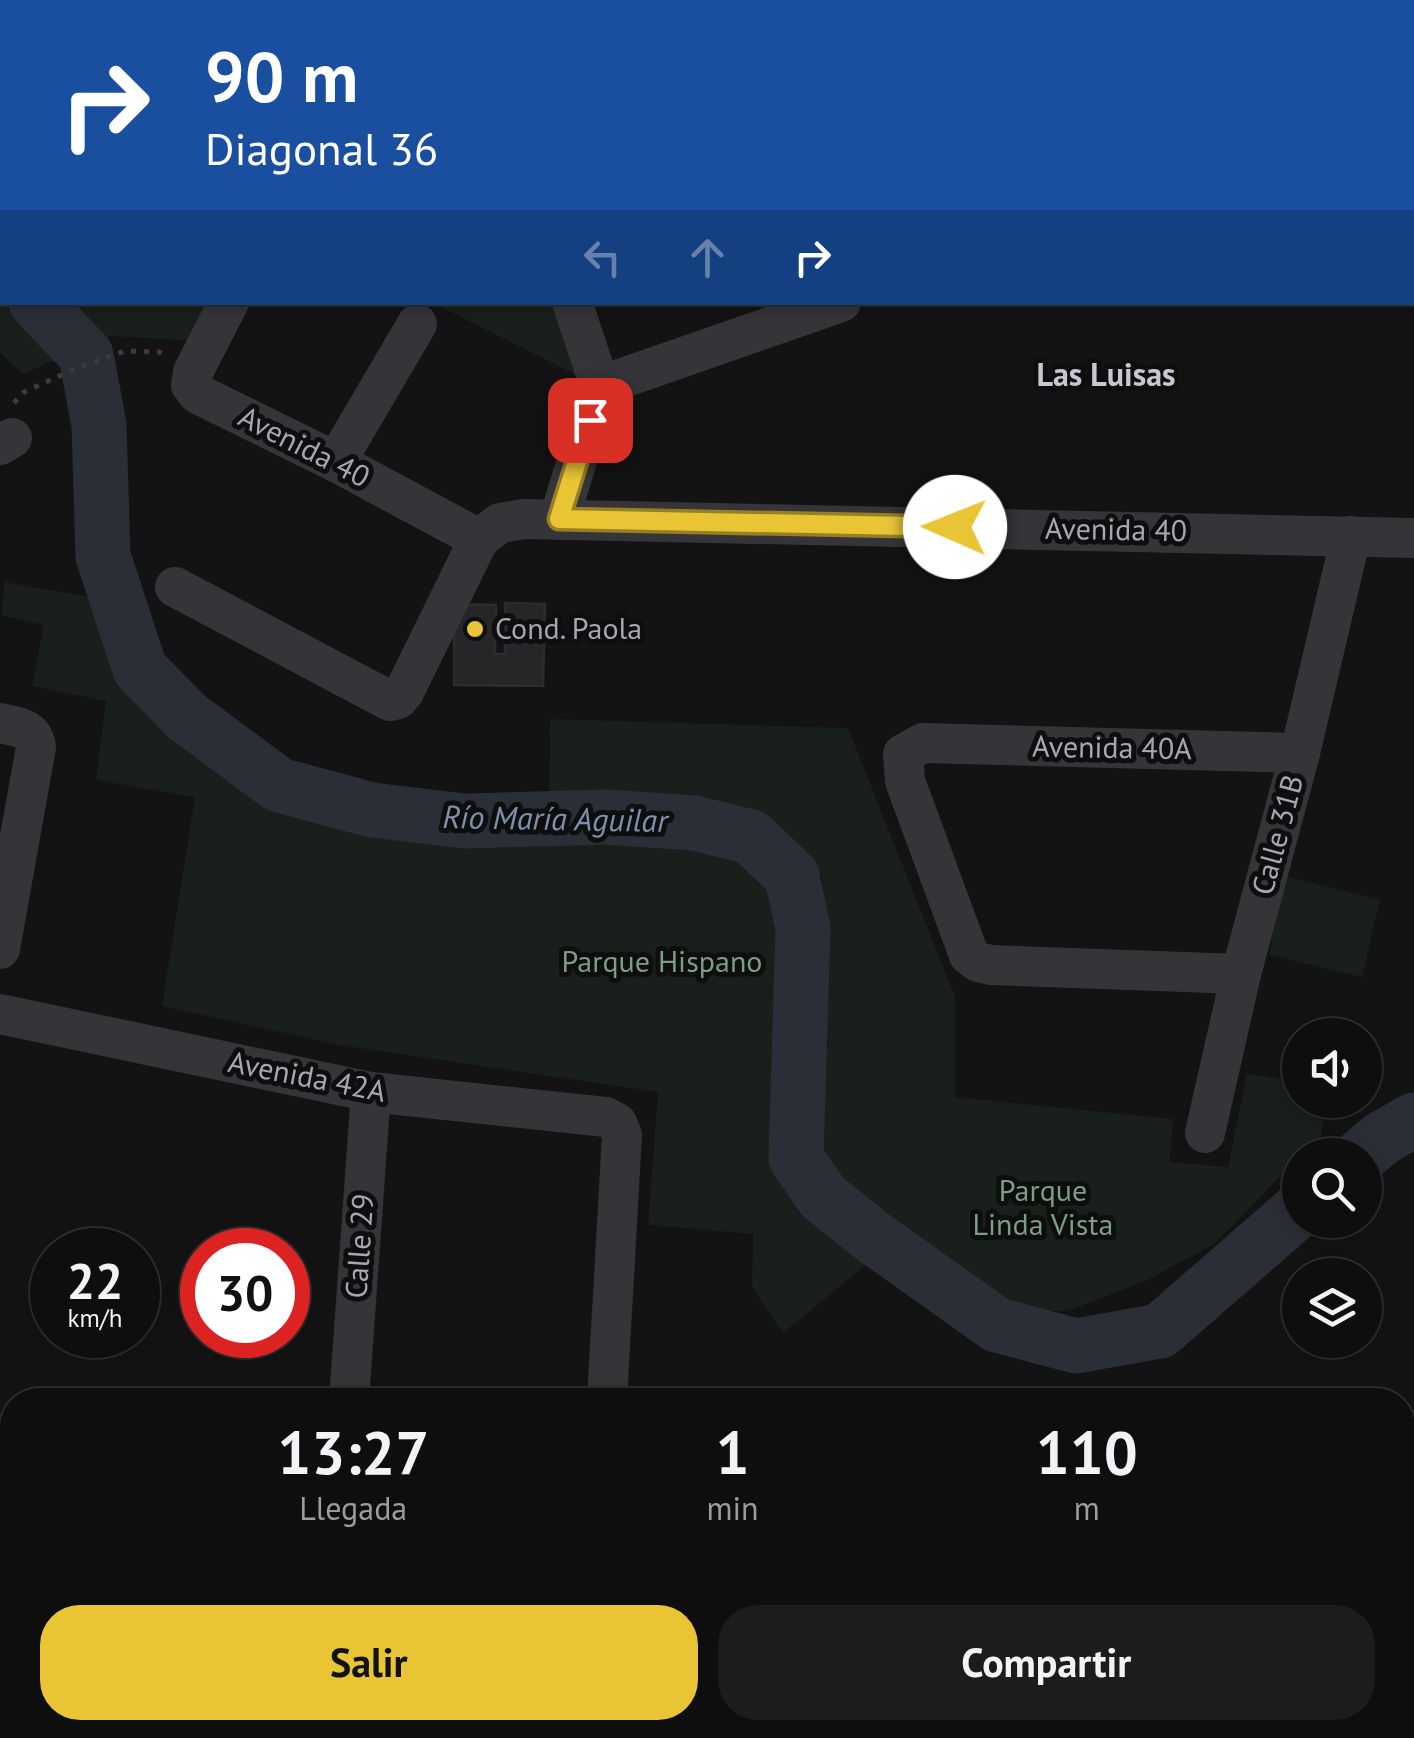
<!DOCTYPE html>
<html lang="es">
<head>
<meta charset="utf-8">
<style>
  :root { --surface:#0e0e0f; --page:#1c1c1d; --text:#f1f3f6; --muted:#9b9c9e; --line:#2e2e2f; --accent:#e9c536 }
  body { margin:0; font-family:"PT Sans",sans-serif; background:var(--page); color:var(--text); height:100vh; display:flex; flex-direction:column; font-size:38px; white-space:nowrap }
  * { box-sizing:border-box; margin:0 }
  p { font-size:32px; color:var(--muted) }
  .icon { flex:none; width:55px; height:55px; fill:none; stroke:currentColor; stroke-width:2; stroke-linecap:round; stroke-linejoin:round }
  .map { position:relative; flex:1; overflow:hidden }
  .panel { position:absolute; left:0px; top:1388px; width:1415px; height:352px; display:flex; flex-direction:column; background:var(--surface); border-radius:40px 40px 0 0; box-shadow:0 5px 15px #0003,0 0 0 2px var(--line) }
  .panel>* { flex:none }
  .guide { position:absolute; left:0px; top:0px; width:1415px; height:305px; box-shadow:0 5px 15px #0003,0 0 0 2px var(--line); background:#1a4fa0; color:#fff; overflow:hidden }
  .tools { position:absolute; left:1282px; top:1018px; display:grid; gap:20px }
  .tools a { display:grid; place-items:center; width:100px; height:100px; border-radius:50%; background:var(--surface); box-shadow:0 5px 15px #0003,0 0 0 2px var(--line); font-size:50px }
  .speed { position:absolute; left:30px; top:1228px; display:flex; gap:20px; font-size:50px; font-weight:700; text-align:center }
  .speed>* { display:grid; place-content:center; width:130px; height:130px; border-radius:50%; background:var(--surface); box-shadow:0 5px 15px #0003,0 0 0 2px var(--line); line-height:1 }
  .speed small { font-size:25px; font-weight:400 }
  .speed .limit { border:15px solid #d22; background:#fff; color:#111 }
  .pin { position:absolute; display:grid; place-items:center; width:85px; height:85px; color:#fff; margin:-42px; border-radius:20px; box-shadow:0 5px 15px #0006 }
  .me { position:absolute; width:110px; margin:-55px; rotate:271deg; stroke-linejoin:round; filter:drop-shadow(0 0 8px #0008) }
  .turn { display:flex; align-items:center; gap:35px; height:210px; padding:0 40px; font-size:45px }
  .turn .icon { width:130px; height:130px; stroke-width:2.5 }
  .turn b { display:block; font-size:70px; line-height:85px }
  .lanes { display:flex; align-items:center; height:95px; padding:0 40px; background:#0003; justify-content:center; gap:50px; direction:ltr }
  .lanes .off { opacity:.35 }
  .eta { display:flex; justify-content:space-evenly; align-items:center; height:170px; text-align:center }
  .eta b { font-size:60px; font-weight:800; line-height:70px }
  .button { display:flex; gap:20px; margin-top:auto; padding:20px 40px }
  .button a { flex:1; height:115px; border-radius:40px; background:var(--accent); color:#111; font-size:40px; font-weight:800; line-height:115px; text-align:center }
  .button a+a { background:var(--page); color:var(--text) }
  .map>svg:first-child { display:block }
</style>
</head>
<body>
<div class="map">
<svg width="1414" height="1738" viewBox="0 0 1414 1738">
  <rect width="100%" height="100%" fill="#131314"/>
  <g fill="#191f1b">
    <polygon points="231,0 458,0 459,2 225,2"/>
    <polygon points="2,85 2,302 220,303 199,341 110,336 23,374 0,352 0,86"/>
    <polygon points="433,303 563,303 588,381"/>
    <polygon points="5,582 107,600 134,674 179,722 270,792 357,819 462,831 678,832 744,845 786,886 793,933 783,1155 813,1200 880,1253 783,1333 752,1287 753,1234 648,1225 658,1092 339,1045 162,1006 195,797 96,780 106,701 32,686 44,625 1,615"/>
    <path d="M550,719L848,728L955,996V1097L1173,1119L1170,1162L1228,1167L1247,1074L1300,1081V1100H1327L1321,1135L1214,1244L1143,1282L1067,1311L1015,1310L951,1272L877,1215L829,1165L819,1130L826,958L822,877C808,863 795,843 779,832C724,795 613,802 549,804Z"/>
    <polygon points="1284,876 1380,900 1362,977 1269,955"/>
    <polygon points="326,1728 547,1728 546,1738 312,1738"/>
    <polygon points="1097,1728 1355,1728 1353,1738 1156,1738"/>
  </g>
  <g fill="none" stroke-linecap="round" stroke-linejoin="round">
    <g stroke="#2a2f37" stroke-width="55">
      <polyline points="0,269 2,270"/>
      <polyline points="36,302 86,355 99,425 103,556 140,669 186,716 279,785 372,810 464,821 606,817 694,823 751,837 792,876 803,929 796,1158 823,1197 873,1237 997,1325 1076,1346 1160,1331 1300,1209"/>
      <polyline points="1362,1155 1382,1138 1414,1120"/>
    </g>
  </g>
  <g fill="#262628" stroke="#2d2d30" stroke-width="2.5">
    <polygon points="505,603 545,604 543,686 454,685 454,604 496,605 495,654 505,654"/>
    <polygon points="161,1728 316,1728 304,1738 147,1738"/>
  </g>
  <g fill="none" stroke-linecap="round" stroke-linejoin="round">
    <polyline stroke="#3a3b40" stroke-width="5" stroke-dasharray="5 8" stroke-linecap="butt" points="14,403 24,392 77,368 125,351 159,352 164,355"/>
    <g stroke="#343439" stroke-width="40">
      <polyline points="466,0 467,2"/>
      <polyline points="724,0 725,2"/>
      <polyline points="975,0 976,2"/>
      <polyline points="1242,0 1243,2"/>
      <polyline points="1412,95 1414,95"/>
      <polyline points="229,302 193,372 191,385 198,394 336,462 479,539 500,523 524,519 1414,538"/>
      <polyline points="572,302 600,386"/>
      <polyline points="600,386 841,302"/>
      <polyline points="0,445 12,438"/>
      <polyline points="336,462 417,324"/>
      <polyline points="559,519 600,386"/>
      <polyline points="175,587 390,701 398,699 404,692 479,539"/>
      <path d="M0,723C17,727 33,727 36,747L0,949"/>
      <polyline points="1241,974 991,965 978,962 969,955 905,781 903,754 923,743 1300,753"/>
      <polyline points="0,1014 371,1092 606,1117 617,1123 622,1135 607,1400"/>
      <polyline points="1205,1133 1241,974 1300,753 1351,536"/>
      <polyline points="349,1400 371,1092"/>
      <polyline points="1402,1483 1414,1468"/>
      <polyline points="1374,1728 1374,1738"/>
      <polyline points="0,1729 12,1719"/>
      <polyline points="579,1738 580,1728"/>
    </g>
    <g stroke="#60616a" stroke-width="55">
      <polyline points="56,2 63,0"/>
      <polyline points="0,21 2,20"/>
    </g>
  </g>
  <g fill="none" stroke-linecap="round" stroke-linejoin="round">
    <defs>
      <polyline id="route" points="590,420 559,519 955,527"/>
    </defs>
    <use href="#route" stroke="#978023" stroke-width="25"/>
    <use href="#route" stroke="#e9c536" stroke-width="18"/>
  </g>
  <circle fill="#e9c536" stroke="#0e0e0f" stroke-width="4" cx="475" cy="629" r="10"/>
  <g text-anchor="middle" stroke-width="10" stroke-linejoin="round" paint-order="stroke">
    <g font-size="30" fill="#a5a7b4" stroke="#0e0e0f">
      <text transform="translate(304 447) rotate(27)" y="10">Avenida 40</text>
      <text transform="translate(1116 530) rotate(1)" y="10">Avenida 40</text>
      <text transform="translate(1112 748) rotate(1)" y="10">Avenida 40A</text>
      <text transform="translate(1278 835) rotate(-75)" y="10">Calle 31B</text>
      <text transform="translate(307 1077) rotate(11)" y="10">Avenida 42A</text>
      <text transform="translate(360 1246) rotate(-86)" y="10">Calle 29</text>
    </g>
    <g font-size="30" fill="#a5a7b4" stroke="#0e0e0f" text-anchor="start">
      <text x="495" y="639">Cond. Paola</text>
    </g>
    <g font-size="30" fill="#7d9e83" stroke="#0e0e0f">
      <text x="662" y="972">Parque Hispano</text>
      <text x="1043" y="1201">Parque<tspan x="1043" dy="34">Linda Vista</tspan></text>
    </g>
    <g font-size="32" font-weight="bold" fill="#c6c7d0" stroke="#0e0e0f">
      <text x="1106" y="386">Las Luisas</text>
    </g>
    <g font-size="32" font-style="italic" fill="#7d90ae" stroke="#0e0e0f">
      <text transform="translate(555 819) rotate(1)" y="11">Río María Aguilar</text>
    </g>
  </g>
</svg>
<div class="tools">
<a><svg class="icon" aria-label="sound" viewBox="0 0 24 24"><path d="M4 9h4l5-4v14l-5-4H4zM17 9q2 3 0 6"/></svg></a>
<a><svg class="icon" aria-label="search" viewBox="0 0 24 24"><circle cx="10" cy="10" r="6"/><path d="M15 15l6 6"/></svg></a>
<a><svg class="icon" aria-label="layers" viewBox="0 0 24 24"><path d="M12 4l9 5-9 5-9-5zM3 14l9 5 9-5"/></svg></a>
</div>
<div class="speed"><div>22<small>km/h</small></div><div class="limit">30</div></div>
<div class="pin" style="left:590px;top:420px;background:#d93025"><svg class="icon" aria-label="arrive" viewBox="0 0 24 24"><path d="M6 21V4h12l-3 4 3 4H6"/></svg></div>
<svg class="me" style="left:955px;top:527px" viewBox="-20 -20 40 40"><circle r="19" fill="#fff"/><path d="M0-13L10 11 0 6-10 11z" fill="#e9c536"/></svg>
<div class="guide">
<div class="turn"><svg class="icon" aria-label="right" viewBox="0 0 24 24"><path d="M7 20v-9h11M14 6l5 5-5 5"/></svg><div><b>90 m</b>Diagonal 36</div></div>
<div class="lanes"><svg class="icon off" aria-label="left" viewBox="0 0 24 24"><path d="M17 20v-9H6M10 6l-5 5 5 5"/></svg><svg class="icon off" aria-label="ahead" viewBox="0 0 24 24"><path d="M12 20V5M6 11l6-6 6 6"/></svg><svg class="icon" aria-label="right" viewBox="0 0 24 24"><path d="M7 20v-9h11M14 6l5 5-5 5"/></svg></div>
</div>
<section class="panel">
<div class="eta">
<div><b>13:27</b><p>Llegada</p></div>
<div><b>1</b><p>min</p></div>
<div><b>110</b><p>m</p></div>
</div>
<div class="button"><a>Salir</a><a>Compartir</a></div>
</section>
</div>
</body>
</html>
